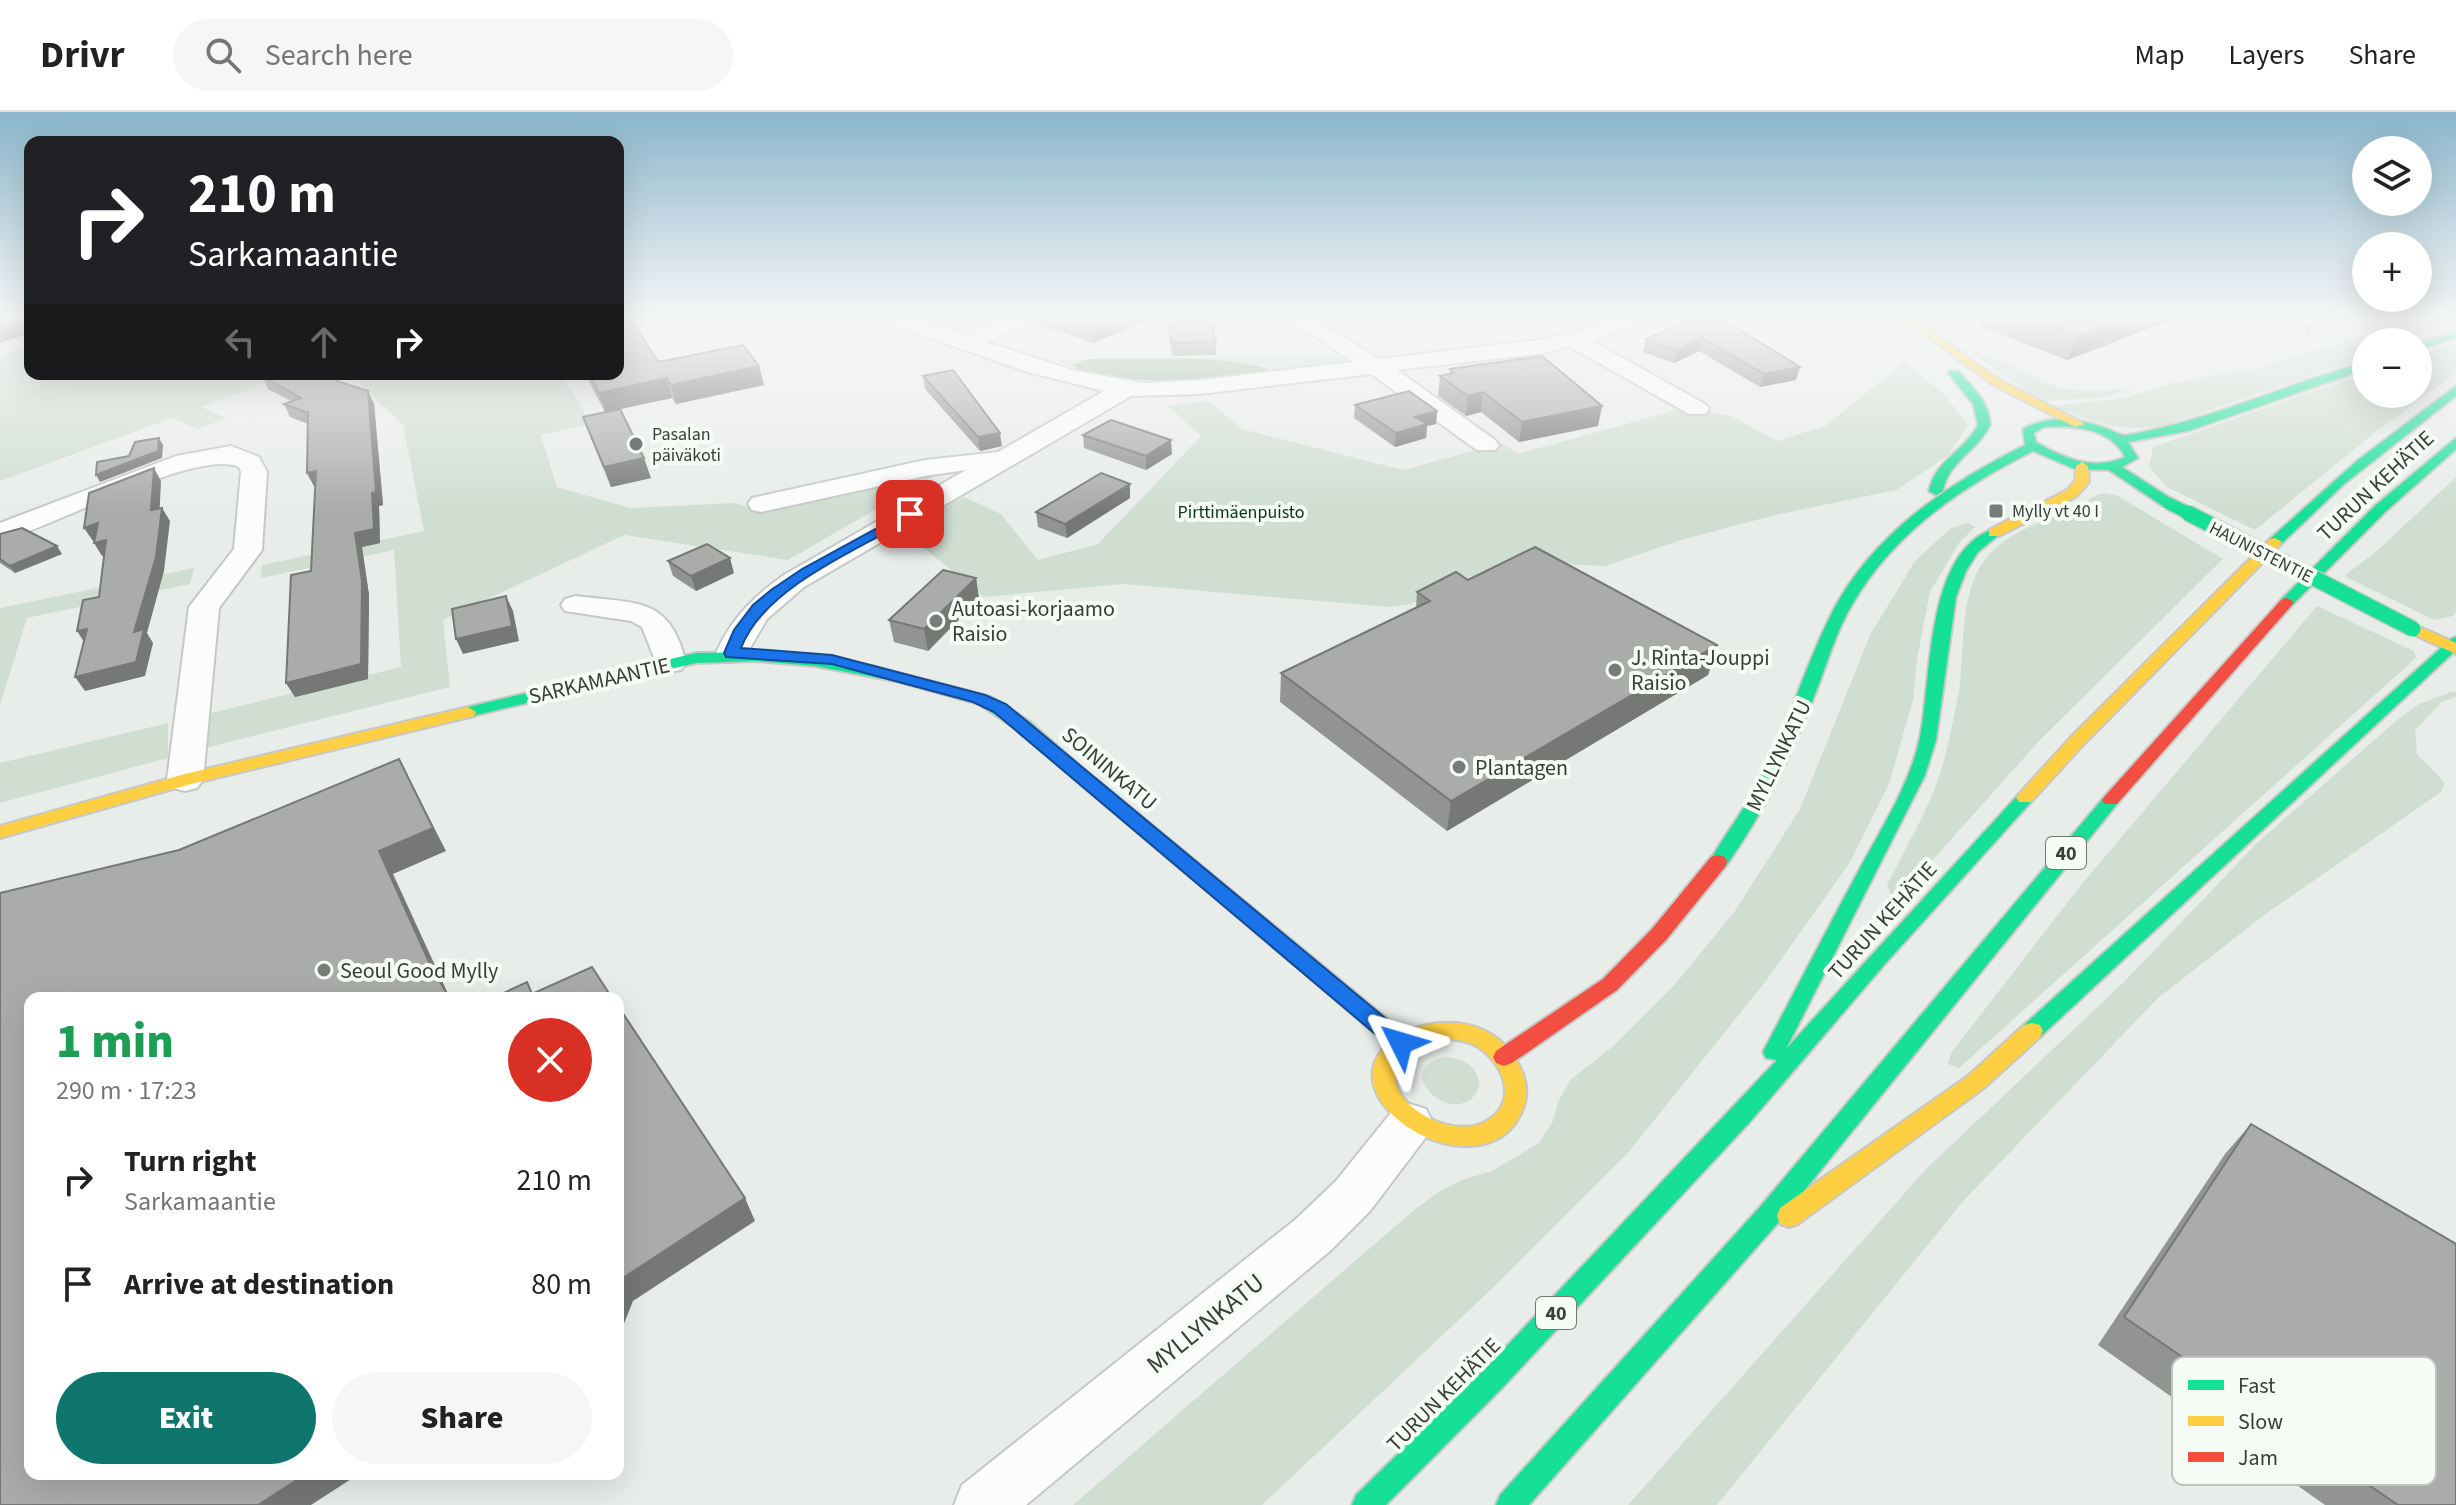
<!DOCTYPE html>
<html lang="en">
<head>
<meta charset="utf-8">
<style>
  :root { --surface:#fff; --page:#f6f6f6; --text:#222; --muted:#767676; --line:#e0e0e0; --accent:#0f766e }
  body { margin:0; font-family:"Source Sans 3",sans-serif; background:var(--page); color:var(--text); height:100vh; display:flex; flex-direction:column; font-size:30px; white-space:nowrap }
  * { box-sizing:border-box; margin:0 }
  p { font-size:26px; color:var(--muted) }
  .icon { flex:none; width:44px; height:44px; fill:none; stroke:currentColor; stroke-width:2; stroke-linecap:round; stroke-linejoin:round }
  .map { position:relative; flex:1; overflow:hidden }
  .drawer { position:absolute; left:24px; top:880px; width:600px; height:488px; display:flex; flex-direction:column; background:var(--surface); border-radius:16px; box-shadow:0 8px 32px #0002 }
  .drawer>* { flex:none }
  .top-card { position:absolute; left:24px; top:24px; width:600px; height:244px; border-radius:16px; box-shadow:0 8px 32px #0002; background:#202124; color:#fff; overflow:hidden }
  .controls { position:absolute; left:2352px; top:24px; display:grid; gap:16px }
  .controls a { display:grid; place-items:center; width:80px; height:80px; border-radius:50%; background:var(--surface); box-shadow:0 8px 32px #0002; font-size:40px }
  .pin { position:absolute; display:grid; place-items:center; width:68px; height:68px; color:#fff; margin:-34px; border-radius:16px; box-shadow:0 4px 12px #0006 }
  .me { position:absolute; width:88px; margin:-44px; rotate:310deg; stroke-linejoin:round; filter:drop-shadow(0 0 6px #0008) }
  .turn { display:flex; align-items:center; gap:28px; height:168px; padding:0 32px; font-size:36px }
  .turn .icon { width:104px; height:104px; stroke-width:2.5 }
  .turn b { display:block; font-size:56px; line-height:68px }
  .lanes { display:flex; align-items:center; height:76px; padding:0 32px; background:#0003; justify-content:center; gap:40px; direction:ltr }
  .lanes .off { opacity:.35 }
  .round { display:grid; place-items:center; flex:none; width:84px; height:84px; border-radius:42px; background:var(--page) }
  .summary { display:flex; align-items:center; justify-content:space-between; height:136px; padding:0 32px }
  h1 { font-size:48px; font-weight:800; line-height:60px; color:#1e9e55 }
  .action { display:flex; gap:16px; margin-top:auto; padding:16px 32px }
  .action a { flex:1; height:92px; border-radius:48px; background:var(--accent); color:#fff; font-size:32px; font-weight:800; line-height:92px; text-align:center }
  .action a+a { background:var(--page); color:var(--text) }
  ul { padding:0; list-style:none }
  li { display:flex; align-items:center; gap:24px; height:104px; padding:0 32px }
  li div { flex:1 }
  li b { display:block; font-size:30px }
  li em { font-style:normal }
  header { display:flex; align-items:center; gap:48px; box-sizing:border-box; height:112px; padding:0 40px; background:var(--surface); border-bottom:2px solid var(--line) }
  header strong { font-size:38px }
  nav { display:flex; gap:44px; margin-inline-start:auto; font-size:28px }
  .search { width:560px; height:72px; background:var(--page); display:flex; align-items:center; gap:20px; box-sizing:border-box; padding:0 28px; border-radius:44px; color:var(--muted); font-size:30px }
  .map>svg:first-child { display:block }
</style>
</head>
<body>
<header>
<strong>Drivr</strong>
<div class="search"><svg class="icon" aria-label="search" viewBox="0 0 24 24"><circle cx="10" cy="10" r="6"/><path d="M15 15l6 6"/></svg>Search here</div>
<nav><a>Map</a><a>Layers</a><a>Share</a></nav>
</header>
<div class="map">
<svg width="2456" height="1393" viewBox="0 0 2456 1393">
  <rect width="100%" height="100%" fill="#e9edea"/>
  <g fill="#cfded1">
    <path d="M2425,205H2456V215L2410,230H2366V245L2163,314C2118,321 2093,309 2052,294L2125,286L2176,270L2258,256Z"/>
    <polygon points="2456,231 2456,261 2378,318 2255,418 2167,375 2149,355 2153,335 2366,261 2366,282 2418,282 2418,244"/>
    <polygon points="30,234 30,262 290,262 201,295 226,306 198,317 172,306 0,369 0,245"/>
    <polygon points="1978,239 2059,276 2086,279 2133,277 2098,286 2041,289 1970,240"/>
    <path d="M1340,243L1348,253C1252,264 1147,290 1055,248Z"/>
    <polygon points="1904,251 1941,279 1968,312 1949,343 1896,378 1775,403 1681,428 1605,454 1507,450 1411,492 1389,495 1123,472 984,485 902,418 964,385 1001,402 1038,448 1098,432 1201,324 1168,294 1208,289 1242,317 1403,358 1502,331 1518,342 1687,295 1731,304 1777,329 1825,314"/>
    <polygon points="350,262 561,262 591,312 541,323 557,375 630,396 735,391 759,398 942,359 788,448 624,423 443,508 450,575 205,636 207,602 401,555 394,438 261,466 262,453 424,419 403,313"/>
    <polygon points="2456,365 2456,500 2453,504 2434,508 2344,464 2378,438"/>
    <path d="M2106,381L2118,384L2223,447L2039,629L1905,779L1895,784L1891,783L1887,773C1908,731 1933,691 1945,645C1950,623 1955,601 1959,579C1965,537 1959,491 1981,453C1997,426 2034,412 2063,402C2078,397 2091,382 2106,381Z"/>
    <polygon points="1968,411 1975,415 1959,431 1930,480 1917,547 1913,588 1889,672 1850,750 1766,869 1627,1042 1498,1171 1262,1393 1073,1393 1414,1098 1440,1079 1462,1068 1492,1059 1539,1031 1553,1009 1558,990 1570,968 1612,935 1676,871 1735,799 1800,697 1870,523 1915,449 1951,416"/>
    <polygon points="194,456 190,472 27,506 0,593 0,496"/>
    <polygon points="2317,494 2414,539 2416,546 1959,956 1948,952 1951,941 2081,773"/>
    <polygon points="2451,580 2456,580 2456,585 2441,590 2415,619 2417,642 2445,671 2441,680 2263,804 2158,886 1965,1087 1717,1393 1628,1393 1926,1057 2125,869 2257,731 2396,609 2419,592"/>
    <polygon points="168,611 168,646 0,691 0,651"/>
    <path d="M1444,945C1463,946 1479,954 1479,975C1461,1022 1386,960 1444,945Z"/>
  </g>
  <path fill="#9db8a0" d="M1088,247C1122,246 1253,242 1273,261C1237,265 1094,278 1072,253Z"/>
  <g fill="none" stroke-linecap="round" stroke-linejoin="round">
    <polyline stroke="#9db8a0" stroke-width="6" points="2300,205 2310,219 2308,221"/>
    <defs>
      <g id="street">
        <path d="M880,205H912L966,223L1009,205H1037L1035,210L986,230L1072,258L1144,271L1200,268L1353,250L1286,205H1310L1379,247L1545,227L1585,217L1615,205H1642L1640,210L1592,229L1705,292L1709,297L1705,302H1689L1569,234L1545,241L1397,258L1495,328L1499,333L1495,338H1477L1371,262L1200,282L1131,284L804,475L767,507L743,548L732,550L721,548L716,541C731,507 754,484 784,463L966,358L925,364L761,400L752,398L748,392L752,386L925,348L998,340L1104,279L1028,260L883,210Z"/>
        <path d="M231,334L259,345L267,360L262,438L219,496L203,668L197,676L185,679L173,676L167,668L189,495L234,437L241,360L239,355C196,336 52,416 0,429V411L176,344Z"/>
        <path d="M576,484C635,492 670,483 686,551L681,558L670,560L659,558L642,515L631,509L565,499L561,493L565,487Z"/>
        <polygon points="1410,992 1426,997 1433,1011 1426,1025 1370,1099 1330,1139 1026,1393 954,1393 962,1373 1296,1107 1336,1069 1394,997"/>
      </g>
      <g id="fast">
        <polygon points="2456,219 2456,226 2418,238 2418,231"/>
        <path d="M2366,250V257L2188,319L2128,330L2138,346L2122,355L2173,388V394H2163L2109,358L2075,357L2033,339C1961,375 1894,421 1853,491C1836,519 1827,552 1815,582C1791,643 1764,701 1725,755H1711L1709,750C1728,718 1750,690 1766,656C1791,605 1807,549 1833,499C1873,422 1949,371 2025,333L2023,317C2048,303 2078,306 2105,316C2113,318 2119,324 2127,323C2210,309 2285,272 2366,250ZM2044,315C2072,313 2111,316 2125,345C2094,359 2064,347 2036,330L2034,321Z"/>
        <path d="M1950,259H1958C1972,275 1990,290 1990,313C1978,339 1948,349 1943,379L1936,383L1929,379C1935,348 1965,339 1978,313L1973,292L1948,261Z"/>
        <polygon points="2456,274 2456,284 2344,372 2280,433 2270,433 2270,427 2358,348"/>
        <polygon points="2456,326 2456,337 2386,399 2292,493 2282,493 2282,487 2376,393"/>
        <path d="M1994,417L2001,421L1978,440L1966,459L1956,485L1936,628L1925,663L1786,937L2019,682H2031L2034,686L2031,690L1884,853L1749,1011L1504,1274L1386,1393H1352L1356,1383L1486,1256L1777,948L1766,946L1763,940C1794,881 1825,821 1857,762C1880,718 1910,674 1920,625C1932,568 1925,439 1994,417Z"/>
        <polygon points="2456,525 2456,538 2040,925 2032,927 2024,925 2021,919 2024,913 2451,527"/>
        <polygon points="756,540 815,544 872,554 991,585 1030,610 1099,671 1090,677 1084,675 1018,618 979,592 900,570 815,554 756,549 696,551 468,605 460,600 468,595 696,541"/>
        <polygon points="2111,682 2117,684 2120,688 2117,692 1778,1111 1529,1393 1496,1393 1500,1383 1760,1095 2105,684"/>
      </g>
      <g id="slow">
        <polygon points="1901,205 1913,205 1998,267 2085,312 2075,315 1990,271"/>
        <polygon points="2082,350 2088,354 2089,370 2077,384 1999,424 1989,424 1989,418 2067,378 2075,369 2076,354"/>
        <polygon points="2275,426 2282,430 2280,433 2083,633 2031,690 2019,690 2016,686 2019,682 2071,625 2270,427"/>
        <polygon points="2413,512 2456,531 2456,542 2408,520 2405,517"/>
        <polygon points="468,595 476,600 474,604 187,673 0,726 0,714 185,662"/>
        <path d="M1090,665L1096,667L1403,920C1446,903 1495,907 1519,953C1525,965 1529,980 1524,994C1490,1090 1321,991 1388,932L1084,675L1081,671ZM1435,926C1447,927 1461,927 1472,932C1494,942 1516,974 1499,998C1476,1030 1421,1011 1402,984C1382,955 1410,935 1435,926Z"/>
        <polygon points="2032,911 2040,913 2043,919 2040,925 1984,976 1798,1112 1789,1115 1780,1112 1777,1104 1780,1096 1968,964 2024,913"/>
      </g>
      <g id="jam">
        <polygon points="2287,486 2294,490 2292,493 2117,692 2105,692 2102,688 2105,684 2282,487"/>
        <polygon points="1718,743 1725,745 1727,750 1725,755 1666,828 1617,878 1512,951 1504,954 1496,951 1493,945 1496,939 1603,867 1652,817 1711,745"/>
      </g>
    </defs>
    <use href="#street" stroke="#c5c8c6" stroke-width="4"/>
    <use href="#fast" stroke="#c5c8c6" stroke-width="4"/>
    <use href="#slow" stroke="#c5c8c6" stroke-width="4"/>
    <use href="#jam" stroke="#c5c8c6" stroke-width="4"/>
    <use href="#street" fill="#fcfcfc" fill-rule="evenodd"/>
    <use href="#fast" fill="#16e098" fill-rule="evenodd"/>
    <use href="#slow" fill="#ffcf43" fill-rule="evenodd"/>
    <use href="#jam" fill="#f24e42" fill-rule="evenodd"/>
    <defs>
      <polyline id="fast-bridge-far1" points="2168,391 2192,403"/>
      <polyline id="fast-bridge" points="2188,401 2413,517"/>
    </defs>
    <use href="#fast-bridge-far1" stroke="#c5c8c6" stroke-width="15" stroke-linecap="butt"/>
    <use href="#fast-bridge" stroke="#c5c8c6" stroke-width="18" stroke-linecap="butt"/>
    <use href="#fast-bridge-far1" stroke="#16e098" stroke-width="12"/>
    <use href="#fast-bridge" stroke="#16e098" stroke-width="15"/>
  </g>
  <g fill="#919491">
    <polygon points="1036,205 1157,205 1093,231 1037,212"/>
    <polygon points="1168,205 1254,205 1254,208 1216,209 1216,218 1213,218 1216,230 1216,243 1172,244"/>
    <polygon points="1695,205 1800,255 1796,268 1760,275 1699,239 1674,251 1643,240 1646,227"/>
    <polygon points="1985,205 2179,205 2067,248 1981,215"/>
    <polygon points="658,250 759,254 764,273 676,292 672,286 621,297 651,366 611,375 590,324 583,305 605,300 585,262 618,262"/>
    <polygon points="1450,257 1598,314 1519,330 1481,300 1466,304 1438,284 1440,264 1450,262"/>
    <polygon points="262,264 374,292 383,393 379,394 380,431 362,435 369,483 368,567 295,585 286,571 311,459 315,374 314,374 307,361 308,312 290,305 284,292 291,289 268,277"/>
    <polygon points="923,264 1002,334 980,339 925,277"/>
    <polygon points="1355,293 1437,299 1436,312 1427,314 1426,326 1395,335 1354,306"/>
    <polygon points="1083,323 1172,342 1146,358 1084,336"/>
    <polygon points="1130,386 1067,426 1038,415 1036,400"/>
    <polygon points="0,422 62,442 15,461 0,451"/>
    <polygon points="668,449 734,461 696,479 673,464"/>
    <polygon points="976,466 979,487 928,539 894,530 889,508"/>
    <polygon points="1468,468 1717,533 1708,563 1447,719 1280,590 1281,561 1416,496 1417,480"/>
    <polygon points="2251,1012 2456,1393 2325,1393 2098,1233 2225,1042"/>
  </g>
  <g fill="#767876">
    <polygon points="1125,205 1157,205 1093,231 1092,218"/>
    <polygon points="2129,205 2179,205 2067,248 2078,224"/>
    <polygon points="30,210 30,221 0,231 0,220"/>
    <polygon points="1702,226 1699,239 1674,251 1677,239"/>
    <polygon points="759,254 764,273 676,292 671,273"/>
    <polygon points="1800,255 1796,268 1760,275 1764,262"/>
    <polygon points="667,266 672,286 605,300 599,281"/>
    <polygon points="368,279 374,292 383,393 379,394 380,431 362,435 369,483 368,567 295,585 286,571 355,421"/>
    <polygon points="1483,280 1481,300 1466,304 1468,284"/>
    <polygon points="1602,294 1598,314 1519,330 1522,310"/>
    <polygon points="1437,299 1436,312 1427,314 1426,326 1395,335 1396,321 1415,305"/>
    <polygon points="1000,321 1002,334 980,339 978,325"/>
    <polygon points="159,326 163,333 162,346 100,370 96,363"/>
    <polygon points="1171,328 1172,342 1146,358 1146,344"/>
    <polygon points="644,346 651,366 611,375 604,355"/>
    <polygon points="154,356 161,369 159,411 151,398"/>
    <polygon points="316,359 323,372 314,374 307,361"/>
    <polygon points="1130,372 1130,386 1067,426 1065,412"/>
    <polygon points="162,396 170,409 164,459 147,521 153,531 145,564 85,579 75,565"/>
    <polygon points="98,411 106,424 93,429 84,416"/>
    <polygon points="106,428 114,442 102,444 94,431"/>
    <polygon points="57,434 62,442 15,461 10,454"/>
    <polygon points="730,446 734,461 696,479 691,464"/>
    <polygon points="976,466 979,487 928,539 924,517"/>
    <polygon points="506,484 513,499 519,529 463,542 456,527"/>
    <polygon points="87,517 86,533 77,519"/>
    <polygon points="1717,533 1708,563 1447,719 1451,689"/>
    <polygon points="399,647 446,739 393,762 450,886 449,886 429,850 379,739"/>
    <polygon points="745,1086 755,1109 633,1189 623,1214 618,1217 618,1172 620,1168"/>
    <polygon points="306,1362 359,1362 311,1393 258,1393"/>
  </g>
  <g fill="#a9aca9" stroke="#767876" stroke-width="2">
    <polygon points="0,205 30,205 30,210 0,220"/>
    <polygon points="1054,205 1125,205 1092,218"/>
    <polygon points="1168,205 1215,205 1210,205 1216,230 1171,231"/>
    <polygon points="1695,205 1719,205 1800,255 1764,262 1702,226 1677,239 1646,227"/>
    <polygon points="2025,205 2129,205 2078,224"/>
    <polygon points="631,208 658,250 743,233 759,254 671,273 667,266 599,281 589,262 618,262 618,210"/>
    <polygon points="1542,244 1602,294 1522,310 1483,280 1468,284 1440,264 1454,261 1450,257"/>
    <polygon points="953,258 1000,321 978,325 923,264"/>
    <polygon points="269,262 323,262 340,270 368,279 376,380 372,381 374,417 355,421 362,469 361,552 286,571 291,463 311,459 316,359 307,361 308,301 284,292 301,286 262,264"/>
    <polygon points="1409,279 1437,299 1415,305 1427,312 1396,321 1355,293"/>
    <polygon points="620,297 644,346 604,355 583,305"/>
    <polygon points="1111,308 1171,328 1146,344 1083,323"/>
    <polygon points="159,326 158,339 96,363 97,350 129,344 135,330"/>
    <polygon points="154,356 151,398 162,396 156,445 134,520 144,517 136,550 75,565 87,517 77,519 83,488 99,485 106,428 94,431 98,411 84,416 89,381"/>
    <polygon points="1101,361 1130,372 1065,412 1036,400"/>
    <polygon points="22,416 57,434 10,454 0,447 0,422"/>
    <polygon points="707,432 730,446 691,464 668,449"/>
    <polygon points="1535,435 1717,533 1451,689 1281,561 1430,489 1417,480 1456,460 1468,468"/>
    <polygon points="943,458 976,466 924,517 889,508"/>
    <polygon points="506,484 512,514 456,527 452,497"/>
    <polygon points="399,647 433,716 379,739 429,850 449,886 30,886 30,1362 306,1362 258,1393 0,1393 0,781 179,738"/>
    <polygon points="592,855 612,886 493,886 527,870 532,882"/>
    <polygon points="618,894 745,1086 620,1168 618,1172"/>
    <polygon points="2251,1012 2456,1132 2456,1393 2398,1393 2124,1205"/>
  </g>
  <linearGradient id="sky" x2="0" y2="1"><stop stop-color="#8ab6cb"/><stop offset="0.51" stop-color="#f5f7f6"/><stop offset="1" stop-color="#f5f7f6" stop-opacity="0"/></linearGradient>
  <rect width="2456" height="400" fill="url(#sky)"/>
  <path fill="#1a73e8" stroke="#114b97" stroke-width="2" d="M910,398L915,399V405C860,436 764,475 741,536L832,543L985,583L1006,592L1408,925L1411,931L1408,937L1401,940L1393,937L994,600L973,590L832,552L726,545L724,541L734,518L753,493L771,478L802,457Z"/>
  <g fill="#787b78" stroke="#f5fcf6" stroke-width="3">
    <circle cx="636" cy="332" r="8"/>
    <rect x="1988" y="391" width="16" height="16" rx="4"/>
    <circle cx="936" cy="509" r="8"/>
    <circle cx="1615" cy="558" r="8"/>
    <circle cx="1459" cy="655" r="8"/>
    <circle cx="324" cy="858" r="8"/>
  </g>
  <g text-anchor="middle" stroke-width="8" stroke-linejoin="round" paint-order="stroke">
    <g font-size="18" fill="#3b3d3b" stroke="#f5fcf6" text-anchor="start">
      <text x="652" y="328">Pasalan<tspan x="652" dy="21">päiväkoti</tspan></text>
      <text x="2012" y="405">Mylly vt 40 I</text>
    </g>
    <g font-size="18" fill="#093616" stroke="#f5fcf6">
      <text x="1241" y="406">Pirttimäenpuisto</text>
    </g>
    <g font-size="18" fill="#3b3d3b" stroke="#f5fcf6">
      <text transform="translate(2261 440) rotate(27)" y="6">HAUNISTENTIE</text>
    </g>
    <g fill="#f5fcf6" stroke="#737673" stroke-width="2">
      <rect x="2046" y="725" width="40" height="32" rx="6"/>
      <rect x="1536" y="1185" width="40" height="32" rx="6"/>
    </g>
    <g font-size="20" font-weight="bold" fill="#3b3d3b">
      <text x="2066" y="748">40</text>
      <text x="1556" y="1208">40</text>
    </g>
    <g font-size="22" fill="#3b3d3b" stroke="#f5fcf6">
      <text transform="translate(2375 373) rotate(-43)" y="8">TURUN KEHÄTIE</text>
      <text transform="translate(599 568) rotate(-13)" y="8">SARKAMAANTIE</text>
      <text transform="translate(1778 643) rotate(-64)" y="8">MYLLYNKATU</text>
      <text transform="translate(1110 656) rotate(40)" y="8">SOININKATU</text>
      <text transform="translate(1882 808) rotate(-48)" y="8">TURUN KEHÄTIE</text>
      <text transform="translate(1443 1282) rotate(-45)" y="8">TURUN KEHÄTIE</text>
    </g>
    <g font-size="22" fill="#3b3d3b" stroke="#f5fcf6" text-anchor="start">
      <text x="952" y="504">Autoasi-korjaamo<tspan x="952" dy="25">Raisio</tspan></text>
      <text x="1631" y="553">J. Rinta-Jouppi<tspan x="1631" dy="25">Raisio</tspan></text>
      <text x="1475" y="663">Plantagen</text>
      <text x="340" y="866">Seoul Good Mylly</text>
    </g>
    <g font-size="26" fill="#3b3d3b" stroke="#f5fcf6">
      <text transform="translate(1205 1211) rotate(-39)" y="9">MYLLYNKATU</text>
    </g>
  </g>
  <rect x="2172" y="1245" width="264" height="128" rx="12" fill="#f5fcf6" stroke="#bdc3be" stroke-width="2"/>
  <rect x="2188" y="1268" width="36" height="10" fill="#16e098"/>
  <rect x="2188" y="1304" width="36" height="10" fill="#ffcf43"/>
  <rect x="2188" y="1340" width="36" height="10" fill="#f24e42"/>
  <g font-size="22" fill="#3b3d3b">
    <text x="2238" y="1281">Fast</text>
    <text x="2238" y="1317">Slow</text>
    <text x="2238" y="1353">Jam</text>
  </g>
</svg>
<div class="controls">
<a><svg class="icon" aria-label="layers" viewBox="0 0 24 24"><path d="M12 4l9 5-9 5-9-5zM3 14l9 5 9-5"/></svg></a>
<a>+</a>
<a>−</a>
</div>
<div class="pin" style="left:910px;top:402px;background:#d93025"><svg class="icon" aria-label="arrive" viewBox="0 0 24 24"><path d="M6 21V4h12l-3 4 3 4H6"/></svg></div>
<svg class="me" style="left:1401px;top:931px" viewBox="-20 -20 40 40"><path d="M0-17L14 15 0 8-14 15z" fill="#1a73e8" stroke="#fff" stroke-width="4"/></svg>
<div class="top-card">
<div class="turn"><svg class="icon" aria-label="right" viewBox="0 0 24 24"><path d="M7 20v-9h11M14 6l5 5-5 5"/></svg><div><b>210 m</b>Sarkamaantie</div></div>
<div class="lanes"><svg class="icon off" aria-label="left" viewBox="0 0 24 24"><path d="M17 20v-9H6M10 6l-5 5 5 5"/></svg><svg class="icon off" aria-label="ahead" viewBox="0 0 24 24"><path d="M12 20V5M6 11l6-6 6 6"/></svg><svg class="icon" aria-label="right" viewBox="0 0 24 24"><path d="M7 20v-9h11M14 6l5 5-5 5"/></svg></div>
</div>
<section class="drawer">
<div class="summary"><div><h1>1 min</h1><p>290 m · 17:23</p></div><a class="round" style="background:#d93025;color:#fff"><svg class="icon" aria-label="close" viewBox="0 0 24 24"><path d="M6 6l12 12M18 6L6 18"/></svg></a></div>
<ul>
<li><svg class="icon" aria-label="right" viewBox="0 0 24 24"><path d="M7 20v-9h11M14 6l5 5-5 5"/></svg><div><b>Turn right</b><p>Sarkamaantie</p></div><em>210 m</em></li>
<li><svg class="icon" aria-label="arrive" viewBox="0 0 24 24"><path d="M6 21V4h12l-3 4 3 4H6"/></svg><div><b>Arrive at destination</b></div><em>80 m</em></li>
</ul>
<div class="action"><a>Exit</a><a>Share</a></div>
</section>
</div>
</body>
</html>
